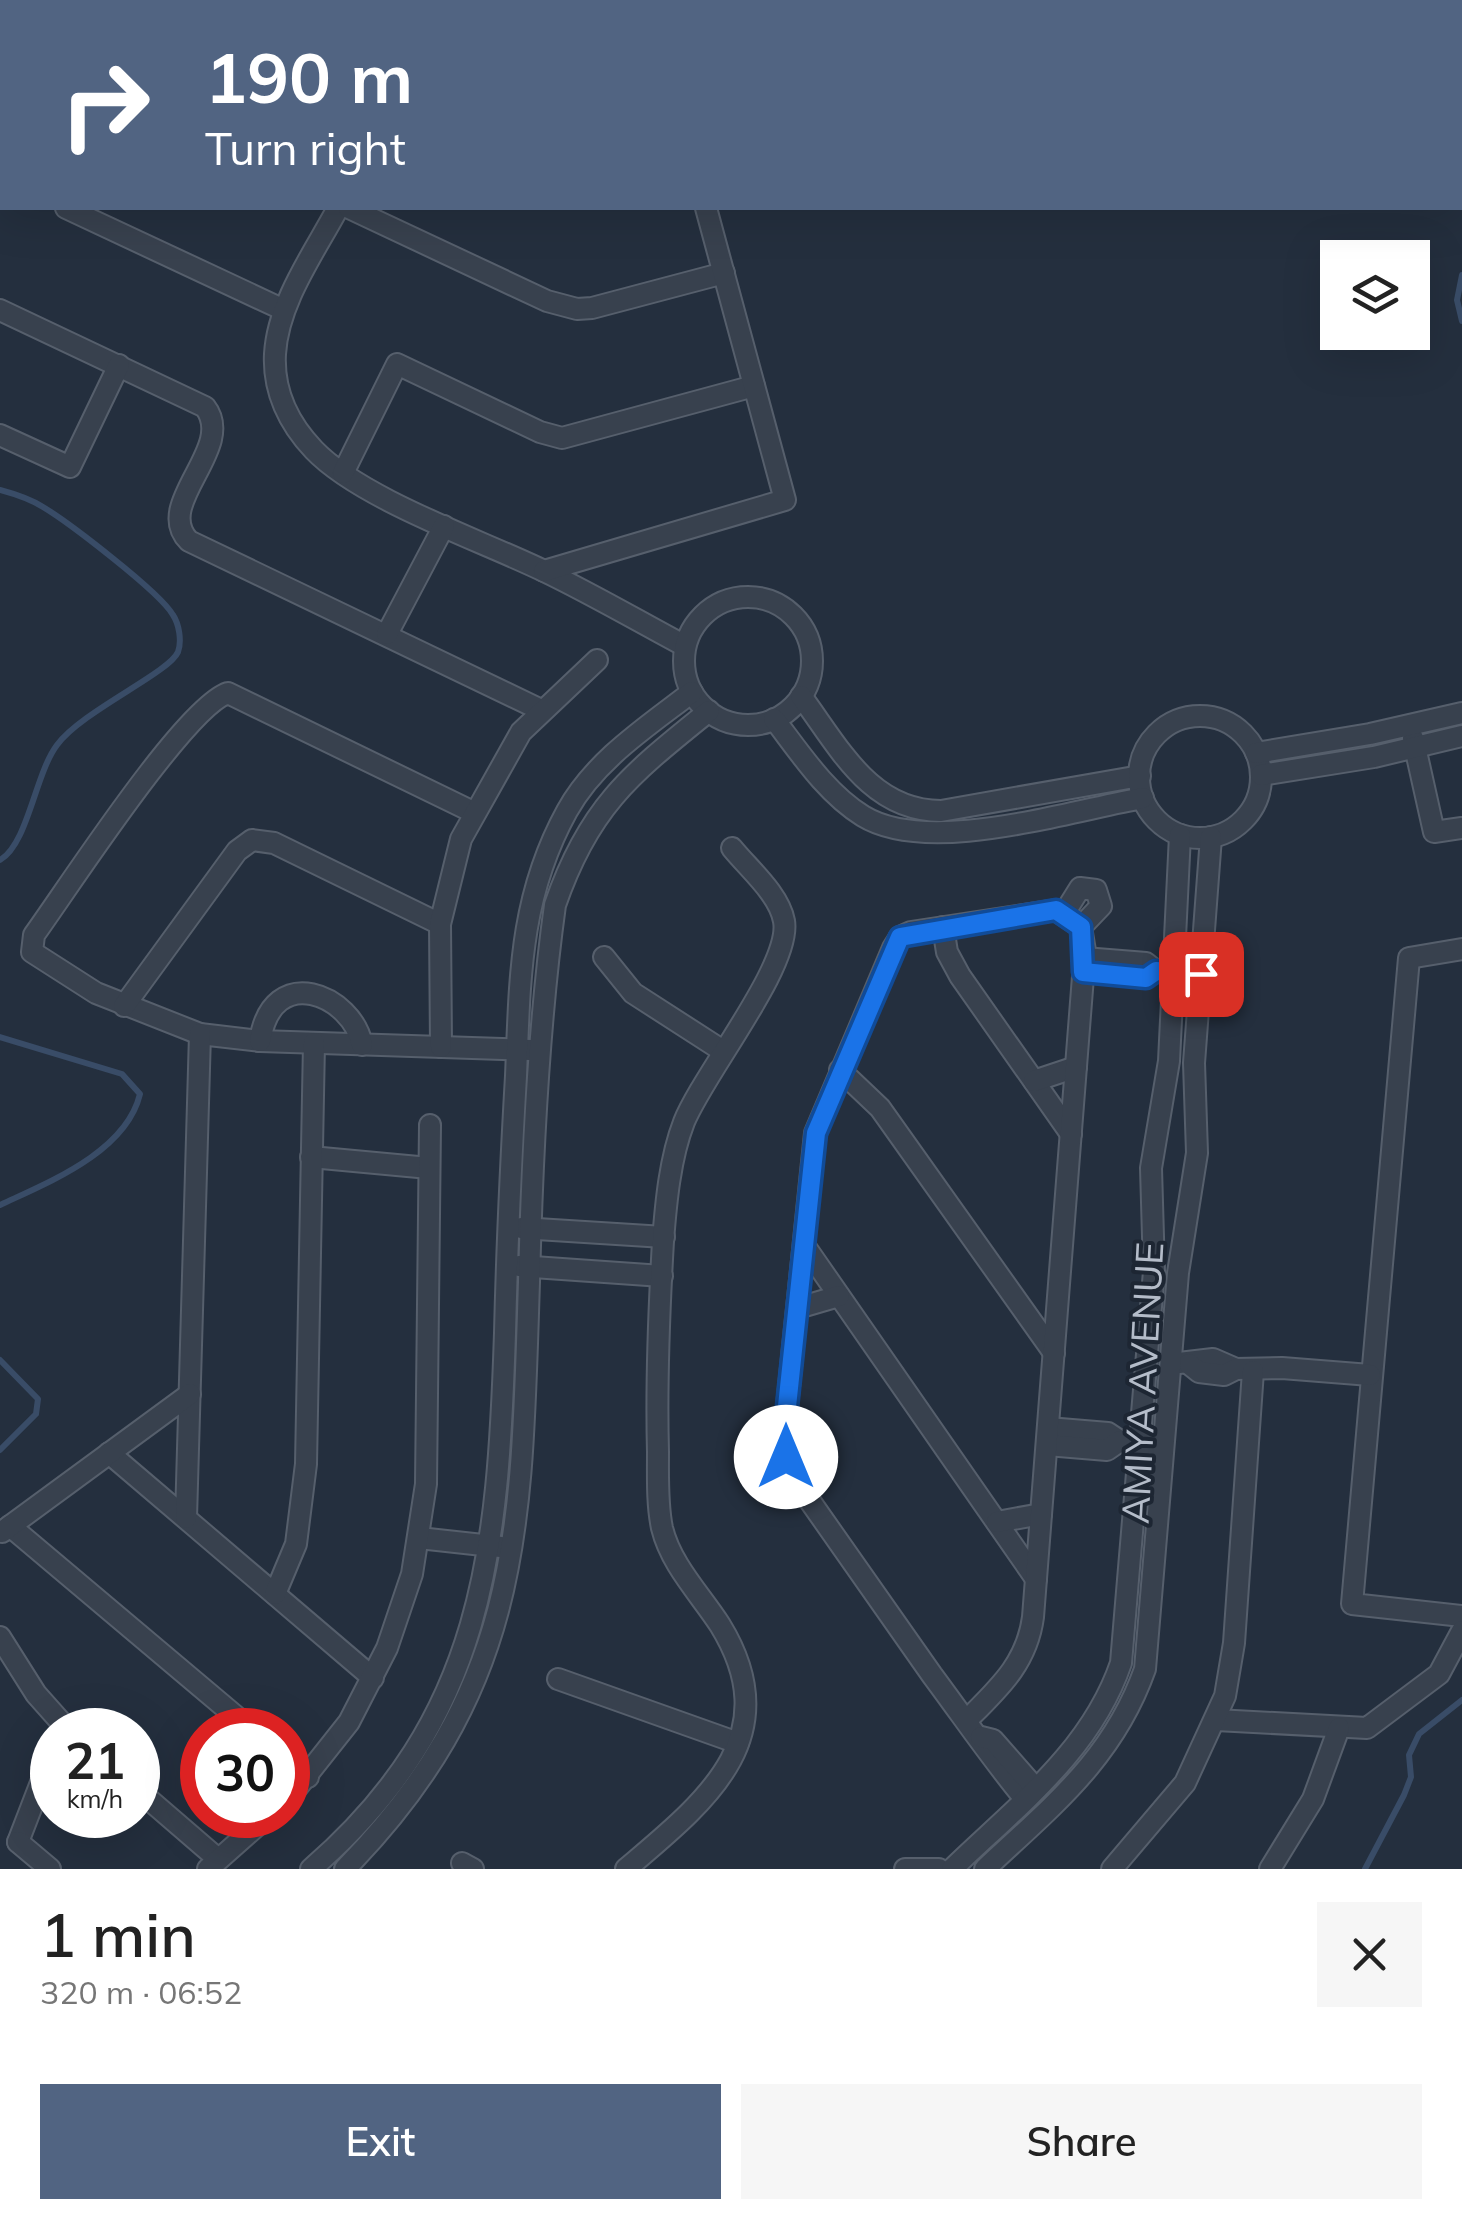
<!DOCTYPE html>
<html lang="en">
<head>
<meta charset="utf-8">
<style>
  :root { --surface:#fff; --page:#f6f6f6; --text:#222; --muted:#767676; --accent:#516482 }
  body { margin:0; font-family:Mulish,sans-serif; background:var(--page); color:var(--text); height:100vh; display:flex; flex-direction:column; font-size:38px; white-space:nowrap }
  * { box-sizing:border-box; margin:0 }
  p { font-size:32px; color:var(--muted) }
  .icon { flex:none; width:55px; height:55px; fill:none; stroke:currentColor; stroke-width:2; stroke-linecap:round; stroke-linejoin:round }
  .map { position:relative; height:1869px; overflow:hidden }
  .side { display:flex; flex-direction:column; background:var(--surface); flex:1 }
  .side>* { flex:none }
  .top-card { position:absolute; left:0px; top:0px; width:1462px; height:210px; box-shadow:0 10px 40px #0002; background:#516482; color:#fff; overflow:hidden }
  .tools { position:absolute; left:1320px; top:240px; display:grid; gap:20px }
  .tools a { display:grid; place-items:center; width:110px; height:110px; border-radius:0px; background:var(--surface); box-shadow:0 10px 40px #0002; font-size:50px }
  .speed { position:absolute; left:30px; top:1708px; display:flex; gap:20px; font-size:50px; font-weight:700; text-align:center }
  .speed>* { display:grid; place-content:center; width:130px; height:130px; border-radius:50%; background:var(--surface); box-shadow:0 10px 40px #0002; line-height:1 }
  .speed small { font-size:25px; font-weight:400 }
  .speed .limit { border:15px solid #d22; background:#fff; color:#111 }
  .pin { position:absolute; display:grid; place-items:center; width:85px; height:85px; color:#fff; margin:-42px; border-radius:20px; box-shadow:0 5px 15px #0006 }
  .me { position:absolute; width:110px; margin:-55px; rotate:0deg; stroke-linejoin:round; filter:drop-shadow(0 0 8px #0008) }
  .turn { display:flex; align-items:center; gap:35px; height:210px; padding:0 40px; font-size:45px }
  .turn .icon { width:130px; height:130px; stroke-width:2.5 }
  .turn b { display:block; font-size:70px; line-height:85px }
  .round { display:grid; place-items:center; flex:none; width:105px; height:105px; border-radius:0px; background:var(--page) }
  .summary { display:flex; align-items:center; justify-content:space-between; height:170px; padding:0 40px }
  h1 { font-size:60px; font-weight:600; line-height:75px }
  .primary-button { display:flex; gap:20px; margin-top:auto; padding:20px 40px }
  .primary-button a { flex:1; height:115px; border-radius:0px; background:var(--accent); color:#fff; font-size:40px; font-weight:600; line-height:115px; text-align:center }
  .primary-button a+a { background:var(--page); color:var(--text) }
  .map>svg:first-child { display:block }
</style>
</head>
<body>
<div class="map">
<svg width="1462" height="1869" viewBox="0 0 1462 1869">
  <rect width="100%" height="100%" fill="#242f3e"/>
  <g fill="none" stroke-linecap="round" stroke-linejoin="round">
    <g stroke="#394c67" stroke-width="6">
      <polyline points="1462,275 1457,300 1462,321"/>
      <path d="M0,490C15,494 30,499 43,507C68,522 160,592 173,615C179,624 182,641 178,652C169,673 82,711 57,745C35,774 28,844 0,860"/>
      <path d="M0,1037L122,1074L140,1094C126,1152 49,1182 0,1205"/>
      <polyline points="0,1360 38,1399 36,1414 0,1450"/>
      <polyline points="1365,1869 1404,1795 1411,1777 1409,1755 1419,1734 1462,1700"/>
    </g>
    <defs>
      <g id="minor">
        <polyline points="186,0 191,2"/>
        <polyline points="527,0 528,2"/>
        <polyline points="651,0 652,2"/>
        <polyline points="358,2 359,0"/>
        <polyline points="0,29 2,32"/>
        <polyline points="0,74 2,69"/>
        <polyline points="0,176 2,177"/>
        <polyline points="66,208 284,310"/>
        <path d="M338,208C314,253 278,302 275,354C273,391 289,424 314,450C361,499 480,540 544,571C592,594 638,621 685,646"/>
        <polyline points="349,208 547,301 577,309 592,308 724,273"/>
        <path d="M0,310L205,407C237,448 152,504 189,541L539,709"/>
        <polyline points="0,435 70,467 119,365"/>
        <polyline points="343,473 397,364 540,432 562,438 754,386"/>
        <polyline points="544,571 785,500 706,208"/>
        <circle cx="748" cy="661" r="64"/>
        <polyline points="387,634 444,526"/>
        <path d="M801,696C839,747 870,811 941,811L1140,776"/>
        <circle cx="1200" cy="777" r="61"/>
        <path d="M774,719C800,753 826,793 863,816C928,856 1069,811 1143,798"/>
        <polyline points="1413,738 1434,832 1462,828"/>
        <polyline points="1256,753 1370,734 1462,713"/>
        <polyline points="1261,775 1374,757 1462,736"/>
        <path d="M473,812L228,693C185,707 68,888 34,935L32,952L96,993L200,1034L260,1041L530,1050"/>
        <polyline points="1065,912 1080,888 1096,890 1101,906 1081,927"/>
        <polyline points="943,927 947,952 960,976 1071,1134"/>
        <polyline points="1462,949 1409,958 1352,1604 1462,1616"/>
        <polyline points="604,957 633,993 723,1051"/>
        <polyline points="1084,958 1146,963 1156,971 1189,973"/>
        <polyline points="1083,972 1146,977 1156,971"/>
        <polyline points="124,1006 237,851 252,840 274,843 440,924"/>
        <path d="M260,1041C272,961 353,995 362,1045"/>
        <polyline points="441,1047 440,924 461,839 521,732 597,660"/>
        <polyline points="840,1070 880,1108 1054,1353"/>
        <polyline points="1034,1081 1076,1067"/>
        <polyline points="311,1157 429,1168"/>
        <polyline points="521,1228 664,1237"/>
        <polyline points="804,1245 1036,1579"/>
        <polyline points="519,1266 662,1276"/>
        <polyline points="798,1308 839,1296"/>
        <polyline points="1179,1363 1213,1359 1236,1369"/>
        <polyline points="1189,1364 1199,1372 1224,1375 1236,1369 1282,1368 1370,1375"/>
        <polyline points="1048,1428 1108,1433 1120,1441 1153,1444"/>
        <polyline points="1047,1445 1107,1450 1120,1441"/>
        <polyline points="109,1453 373,1678"/>
        <polyline points="186,1518 200,1034"/>
        <polyline points="997,1522 1041,1514"/>
        <polyline points="10,1526 252,1730"/>
        <polyline points="2,1532 190,1394"/>
        <polyline points="419,1538 501,1547"/>
        <polyline points="275,1594 296,1544 306,1464 314,1043"/>
        <polyline points="0,1637 36,1694 68,1730"/>
        <polyline points="558,1679 738,1743"/>
        <path d="M967,1720C999,1688 1027,1663 1033,1617L1085,951L1081,927L1056,910L911,932L900,937L893,948L815,1133L786,1416L787,1457L798,1484L932,1675C964,1718 991,1758 1025,1799"/>
        <polyline points="1216,1720 1367,1728 1439,1674 1462,1631"/>
        <polyline points="981,1737 993,1740 1036,1789"/>
        <polyline points="288,1760 308,1777"/>
        <polyline points="138,1790 218,1859"/>
        <polyline points="288,1799 349,1722 387,1648 412,1574 426,1484 430,1125"/>
        <polyline points="18,1842 52,1754"/>
        <polyline points="18,1842 50,1869"/>
        <polyline points="462,1863 473,1869"/>
        <polyline points="208,1869 269,1815"/>
        <path d="M311,1869C485,1719 498,1548 505,1333C507,1247 511,1162 516,1076C520,980 519,898 567,811C595,760 648,726 692,692"/>
        <path d="M345,1869C525,1685 521,1523 529,1282C532,1158 538,1028 555,905C589,806 631,774 709,711"/>
        <path d="M626,1869C705,1802 789,1737 720,1625C700,1594 671,1565 662,1528C657,1504 658,1477 658,1452C656,1382 659,1311 663,1241C666,1202 670,1158 684,1122C703,1074 792,965 784,921C779,894 749,869 732,848"/>
        <polyline points="905,1869 939,1869"/>
        <path d="M952,1869C1017,1806 1091,1751 1121,1663L1154,1271L1151,1168L1169,1061L1180,835"/>
        <path d="M985,1869C1052,1806 1113,1759 1145,1669L1178,1273L1197,1153L1194,1063L1211,837"/>
        <polyline points="1112,1869 1185,1783 1225,1696 1234,1643 1253,1371"/>
        <polyline points="1270,1869 1313,1799 1339,1728"/>
      </g>
    </defs>
    <use href="#minor" stroke="#565f6c" stroke-width="24"/>
    <use href="#minor" stroke="#38414e" stroke-width="20"/>
  </g>
  <g fill="none" stroke-linecap="round" stroke-linejoin="round">
    <defs>
      <polyline id="route" points="786,1457 786,1416 816,1133 900,937 1056,910 1081,927 1083,972 1146,978 1156,971 1201,974"/>
    </defs>
    <use href="#route" stroke="#114b97" stroke-width="25"/>
    <use href="#route" stroke="#1a73e8" stroke-width="18"/>
  </g>
  <g text-anchor="middle" stroke-width="8" stroke-linejoin="round" paint-order="stroke">
    <g font-size="38" fill="#b4bcc9" stroke="#1d2633">
      <text transform="translate(1143 1383) rotate(-87)" y="13">AMIYA AVENUE</text>
    </g>
  </g>
</svg>
<div class="tools">
<a><svg class="icon" aria-label="layers" viewBox="0 0 24 24"><path d="M12 4l9 5-9 5-9-5zM3 14l9 5 9-5"/></svg></a>
</div>
<div class="speed"><div>21<small>km/h</small></div><div class="limit">30</div></div>
<div class="pin" style="left:1201px;top:974px;background:#d93025"><svg class="icon" aria-label="arrive" viewBox="0 0 24 24"><path d="M6 21V4h12l-3 4 3 4H6"/></svg></div>
<svg class="me" style="left:786px;top:1457px" viewBox="-20 -20 40 40"><circle r="19" fill="#fff"/><path d="M0-13L10 11 0 6-10 11z" fill="#1a73e8"/></svg>
<div class="top-card">
<div class="turn"><svg class="icon" aria-label="right" viewBox="0 0 24 24"><path d="M7 20v-9h11M14 6l5 5-5 5"/></svg><div><b>190 m</b>Turn right</div></div>
</div>
</div>
<section class="side">
<div class="summary"><div><h1>1 min</h1><p>320 m · 06:52</p></div><a class="round"><svg class="icon" aria-label="close" viewBox="0 0 24 24"><path d="M6 6l12 12M18 6L6 18"/></svg></a></div>
<div class="primary-button"><a>Exit</a><a>Share</a></div>
</section>
</body>
</html>
